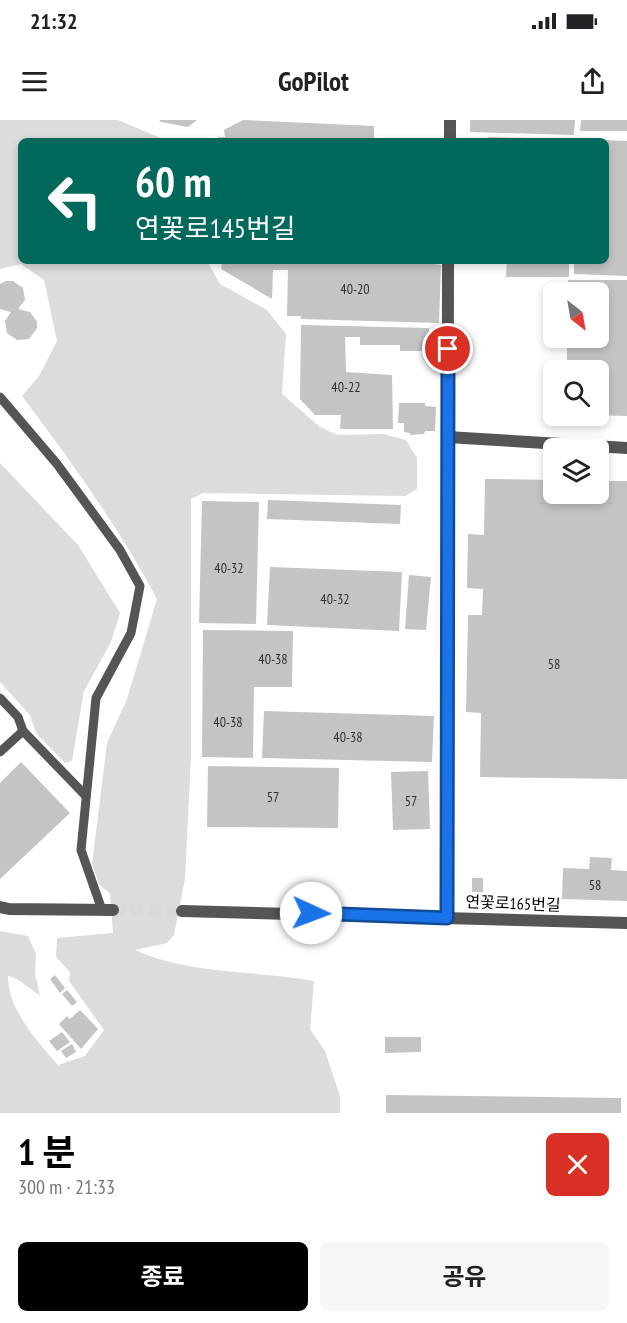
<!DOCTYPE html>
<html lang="ko">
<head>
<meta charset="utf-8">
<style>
  :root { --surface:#fff; --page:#f6f6f6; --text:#202124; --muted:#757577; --accent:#000 }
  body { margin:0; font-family:"PT Sans Narrow","Noto Sans KR",sans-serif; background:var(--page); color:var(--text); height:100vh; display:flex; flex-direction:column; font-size:22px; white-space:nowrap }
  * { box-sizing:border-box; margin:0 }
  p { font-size:20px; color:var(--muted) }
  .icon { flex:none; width:33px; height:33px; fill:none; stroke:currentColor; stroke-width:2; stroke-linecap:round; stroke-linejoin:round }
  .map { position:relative; height:993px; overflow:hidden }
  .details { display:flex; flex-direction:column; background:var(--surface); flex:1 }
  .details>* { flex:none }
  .banner { position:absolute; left:18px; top:18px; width:591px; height:126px; border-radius:9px; box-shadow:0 3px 9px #0003; background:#00695c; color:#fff; overflow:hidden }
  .needle { width:39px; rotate:149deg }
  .buttons { position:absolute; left:543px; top:162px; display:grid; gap:12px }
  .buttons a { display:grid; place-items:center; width:66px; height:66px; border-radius:9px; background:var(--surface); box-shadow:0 3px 9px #0003; font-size:30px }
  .pin { position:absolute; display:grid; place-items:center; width:51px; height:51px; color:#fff; margin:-26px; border:3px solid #fff; border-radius:50%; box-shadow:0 2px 6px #0007 }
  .me { position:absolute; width:66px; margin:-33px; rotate:92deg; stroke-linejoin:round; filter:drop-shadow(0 0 4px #0008) }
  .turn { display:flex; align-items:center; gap:21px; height:126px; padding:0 18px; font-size:27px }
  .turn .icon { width:78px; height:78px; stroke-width:2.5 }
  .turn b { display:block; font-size:42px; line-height:51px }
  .round { display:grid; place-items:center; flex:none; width:63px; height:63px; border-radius:9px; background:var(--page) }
  .summary { display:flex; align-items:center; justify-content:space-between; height:102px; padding:0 18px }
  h1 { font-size:36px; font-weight:700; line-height:45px; color:var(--accent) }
  .cta { display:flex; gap:12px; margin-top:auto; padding:12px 18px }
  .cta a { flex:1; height:69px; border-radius:9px; background:var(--accent); color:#fff; font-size:24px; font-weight:700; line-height:69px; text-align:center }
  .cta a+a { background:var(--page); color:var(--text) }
  .status { display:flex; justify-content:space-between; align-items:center; height:42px; padding:0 30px; background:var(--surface); direction:ltr }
  .status svg { height:16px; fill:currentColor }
  header { display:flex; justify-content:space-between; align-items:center; height:78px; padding:0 18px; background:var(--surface); font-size:27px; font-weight:700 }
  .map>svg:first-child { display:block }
</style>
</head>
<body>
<div class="status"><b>21:32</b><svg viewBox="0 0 49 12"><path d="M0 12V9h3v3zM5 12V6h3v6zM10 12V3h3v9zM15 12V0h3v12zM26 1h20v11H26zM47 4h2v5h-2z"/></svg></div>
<header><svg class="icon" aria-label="menu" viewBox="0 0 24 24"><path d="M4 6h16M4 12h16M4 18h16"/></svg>GoPilot<svg class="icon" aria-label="share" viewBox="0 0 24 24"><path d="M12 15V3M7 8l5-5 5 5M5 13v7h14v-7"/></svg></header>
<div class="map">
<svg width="627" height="993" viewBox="0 0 627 993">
  <rect width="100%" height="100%" fill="#fff"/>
  <g fill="#dcdcdc">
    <path d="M0,0H118L168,21H21V141H207L220,164L267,190L286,214L282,274L320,307L337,315L383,314L406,320L417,338V369L405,376L203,373L191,379V636L185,759L174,815L167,823L135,830C191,855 254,850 314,861L310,909L325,931L340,976V993H0V811L28,816L36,834L35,854L40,875C30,870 18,857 8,856C8,890 37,921 58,945L85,936L104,910L69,861L70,852L56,837L57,818L113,813L110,774L99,764L92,744L107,623L127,579L157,479C118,406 71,341 22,276L39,256L57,221L44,160L21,144L0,149Z"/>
    <polygon points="0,343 78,425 120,493 111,522 84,571 72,641 65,643 36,613 30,595 0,562"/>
  </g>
  <g fill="#c4c4c4">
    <polygon points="159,0 197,0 188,7 161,2"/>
    <polygon points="243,0 374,6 374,21 218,21 218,17 225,17 224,10"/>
    <polygon points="470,0 575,0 574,15 470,12"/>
    <polygon points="581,0 627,0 627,11 580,11"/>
    <polygon points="488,17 526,18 526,21 488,21"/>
    <polygon points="606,20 627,21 627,156 574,154 574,141 606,141"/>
    <polygon points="222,141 433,141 433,144 441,145 439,203 301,199 301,196 287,196 288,150 273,150 272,179 221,149"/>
    <polygon points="507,141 569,141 569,157 506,157"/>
    <polygon points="568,160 627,160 627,296 598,295 598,250 567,250 567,218 598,218 598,172 568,172"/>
    <polygon points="6,161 13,161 23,168 25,180 18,189 30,192 37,202 37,208 29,219 17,220 7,213 5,201 11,192 0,189 0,164"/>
    <polygon points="301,205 429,208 429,231 400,231 400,225 360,225 360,217 345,217 346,252 392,255 393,309 340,309 341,295 315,295 300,279"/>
    <polygon points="399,283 425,283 425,286 436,287 435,311 425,311 424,314 410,315 410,313 404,312 404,303 398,303"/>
    <polygon points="485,359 554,360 554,374 598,374 598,361 627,361 627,659 480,657 481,593 466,592 468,495 482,495 483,469 467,468 468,414 484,415"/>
    <polygon points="268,380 401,385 400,404 267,399"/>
    <polygon points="202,381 259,382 256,504 199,503"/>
    <polygon points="270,447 402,452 399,511 267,505"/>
    <polygon points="409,455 431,457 426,510 405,509"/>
    <polygon points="203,510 293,511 292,567 254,567 253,638 202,637"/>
    <polygon points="264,591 434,596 432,642 262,638"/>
    <polygon points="21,642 70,693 0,759 0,663"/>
    <polygon points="208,646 339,648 338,708 207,707"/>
    <polygon points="428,651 430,709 393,710 391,652"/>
    <polygon points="590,737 612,738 611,750 627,751 627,781 562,779 563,748 589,749"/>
    <rect x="472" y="758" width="11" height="14"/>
    <polygon points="55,855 65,868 60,873 50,859"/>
    <polygon points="67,870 77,882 72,886 62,874"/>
    <polygon points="80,890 98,909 81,929 59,904 67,896 70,899"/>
    <polygon points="62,912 70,922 57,931 49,921"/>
    <polygon points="385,917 421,917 421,932 385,933"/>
    <polygon points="72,924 76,932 66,938 61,931"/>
    <polygon points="386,975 621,978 621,993 386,993"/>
  </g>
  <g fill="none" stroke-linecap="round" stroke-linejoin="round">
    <polyline stroke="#d9d9d9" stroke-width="12" stroke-dasharray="12 6" stroke-linecap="butt" points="113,790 182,791"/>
    <g stroke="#555" stroke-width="9">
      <polyline points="0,277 57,344 120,430 140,466 131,513 96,578 81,730 102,790"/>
      <polyline points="0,578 18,597 23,611 86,676"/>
      <polyline points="0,632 23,611"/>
    </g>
    <g stroke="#555" stroke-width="12">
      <polyline points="450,21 450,0"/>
      <polyline points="447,317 627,328"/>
      <polyline points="0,787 9,789 113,790"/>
      <polyline points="182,791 627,803"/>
      <polyline points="447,798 448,141"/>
    </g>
  </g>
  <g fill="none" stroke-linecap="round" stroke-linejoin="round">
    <defs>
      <polyline id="route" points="311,793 447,798 448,229"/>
    </defs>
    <use href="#route" stroke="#114b97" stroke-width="15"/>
    <use href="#route" stroke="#1a73e8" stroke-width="10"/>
  </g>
  <g text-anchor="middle" stroke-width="5" stroke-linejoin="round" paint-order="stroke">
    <g font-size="14" fill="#313131">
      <text x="355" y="174">40-20</text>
      <text x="346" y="272">40-22</text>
      <text x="229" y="453">40-32</text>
      <text x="335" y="484">40-32</text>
      <text x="273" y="544">40-38</text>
      <text x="554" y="549">58</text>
      <text x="228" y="607">40-38</text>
      <text x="348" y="622">40-38</text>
      <text x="273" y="682">57</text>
      <text x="411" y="686">57</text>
      <text x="595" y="770">58</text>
    </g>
    <g font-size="16" fill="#000" stroke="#fff">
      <text transform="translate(513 783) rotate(2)" y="6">연꽃로165번길</text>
    </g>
  </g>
</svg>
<div class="buttons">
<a><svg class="needle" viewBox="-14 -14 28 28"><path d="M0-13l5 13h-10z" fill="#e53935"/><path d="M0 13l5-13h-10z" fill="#757577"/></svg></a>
<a><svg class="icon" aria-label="search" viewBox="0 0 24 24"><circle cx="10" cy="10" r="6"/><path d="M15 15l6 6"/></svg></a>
<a><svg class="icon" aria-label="layers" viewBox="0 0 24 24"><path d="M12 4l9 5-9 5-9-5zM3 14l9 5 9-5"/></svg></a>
</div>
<div class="pin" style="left:448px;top:229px;background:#d93025"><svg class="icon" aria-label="arrive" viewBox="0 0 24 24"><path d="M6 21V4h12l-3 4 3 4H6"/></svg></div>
<svg class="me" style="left:311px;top:793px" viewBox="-20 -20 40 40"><circle r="19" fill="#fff"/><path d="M0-13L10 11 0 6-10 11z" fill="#1a73e8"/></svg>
<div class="banner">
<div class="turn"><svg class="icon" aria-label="left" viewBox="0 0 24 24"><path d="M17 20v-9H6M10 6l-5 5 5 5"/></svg><div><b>60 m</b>연꽃로145번길</div></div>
</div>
</div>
<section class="details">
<div class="summary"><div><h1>1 분</h1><p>300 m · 21:33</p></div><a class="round" style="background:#d93025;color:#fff"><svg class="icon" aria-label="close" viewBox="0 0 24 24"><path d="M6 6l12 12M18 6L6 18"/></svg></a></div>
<div class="cta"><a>종료</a><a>공유</a></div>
</section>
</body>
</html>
